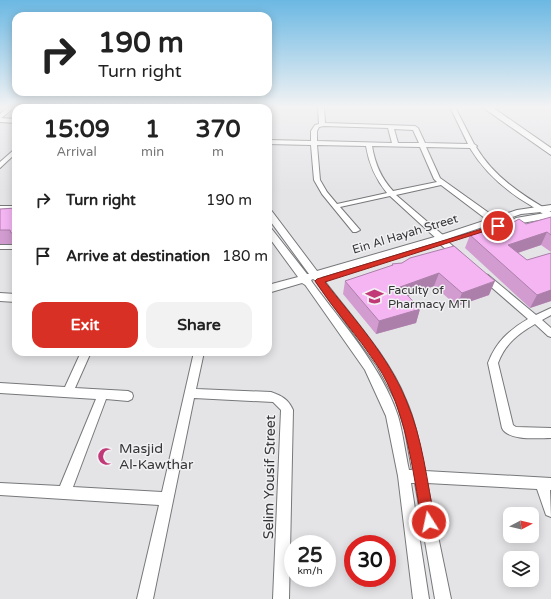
<!DOCTYPE html>
<html lang="en">
<head>
<meta charset="utf-8">
<style>
  :root { --surface:#fff; --page:#f2f2f2; --text:#222; --muted:#767676; --accent:#d93025 }
  body { margin:0; font-family:"Varela Round",sans-serif; background:var(--page); color:var(--text); height:100vh; display:flex; flex-direction:column; font-size:15px; white-space:nowrap }
  * { box-sizing:border-box; margin:0 }
  p { font-size:13px; color:var(--muted) }
  .icon { flex:none; width:22px; height:22px; fill:none; stroke:currentColor; stroke-width:2; stroke-linecap:round; stroke-linejoin:round }
  .map { position:relative; flex:1; overflow:hidden }
  .drawer { position:absolute; left:12px; top:104px; width:260px; height:252px; display:flex; flex-direction:column; background:var(--surface); border-radius:12px; box-shadow:0 2px 10px #0003 }
  .drawer>* { flex:none }
  .hud { position:absolute; left:12px; top:12px; width:260px; height:84px; border-radius:12px; box-shadow:0 2px 10px #0003; background:#fff; color:var(--text); overflow:hidden }
  .needle { width:26px; rotate:83deg }
  .controls { position:absolute; left:503px; top:507px; display:grid; gap:8px }
  .controls a { display:grid; place-items:center; width:36px; height:36px; border-radius:8px; background:var(--surface); box-shadow:0 2px 10px #0003; font-size:20px }
  .speed { position:absolute; left:284px; top:535px; display:flex; gap:8px; font-size:20px; font-weight:700; text-align:center }
  .speed>* { display:grid; place-content:center; width:52px; height:52px; border-radius:50%; background:var(--surface); box-shadow:0 2px 10px #0003; line-height:1 }
  .speed small { font-size:10px; font-weight:400 }
  .speed .limit { border:6px solid #d22; background:#fff; color:#111 }
  .pin { position:absolute; display:grid; place-items:center; width:34px; height:34px; color:#fff; margin:-17px; border:2px solid #fff; border-radius:50%; box-shadow:0 1px 4px #0007 }
  .me { position:absolute; width:44px; margin:-22px; rotate:350deg; stroke-linejoin:round; filter:drop-shadow(0 0 3px #0008) }
  .turn { display:flex; align-items:center; gap:14px; height:84px; padding:0 20px; font-size:18px }
  .turn .icon { width:52px; height:52px; stroke-width:2.5 }
  .turn b { display:block; font-size:28px; line-height:34px }
  .eta { display:flex; justify-content:space-evenly; align-items:center; height:68px; text-align:center }
  .eta b { font-size:24px; font-weight:700; line-height:28px }
  .action { display:flex; gap:8px; margin-top:auto; padding:8px 20px }
  .action a { flex:1; height:46px; border-radius:12px; background:var(--accent); color:#fff; font-size:16px; font-weight:700; line-height:46px; text-align:center }
  .action a+a { background:var(--page); color:var(--text) }
  ul { padding:0; list-style:none }
  li { display:flex; align-items:center; gap:12px; height:56px; padding:0 20px }
  li div { flex:1 }
  li b { display:block; font-size:15px }
  li em { font-style:normal }
  .map>svg:first-child { display:block }
</style>
</head>
<body>
<div class="map">
<svg width="551" height="599" viewBox="0 0 551 599">
  <rect width="100%" height="100%" fill="#e4e4e7"/>
  <g fill="none" stroke-linecap="round" stroke-linejoin="round">
    <defs>
      <g id="minor">
        <rect x="56" y="107" width="6" height="1"/>
        <polygon points="107,107 112,107 106,108"/>
        <polygon points="195,107 200,107 194,108"/>
        <path d="M318,107H324L325,123L415,126L418,128L425,143L468,144L450,107H455L474,144L477,146L476,147C494,177 522,195 551,212V217C543,215 536,209 530,205C505,190 485,173 470,148L426,147L440,178L496,218V222H490L441,185L396,195L444,236L445,238L444,240H438L390,196L340,207L360,230L356,232H353L322,194L314,180L311,145L268,144V140L311,141V131L315,125L319,124ZM324,126L388,128L392,143L317,141V131L319,127ZM394,129L413,130L419,143H398ZM317,145L366,146C369,164 375,178 387,193L337,204L327,192L320,180ZM372,146L420,147L434,179L437,182L393,191C381,178 375,164 372,146Z"/>
        <polygon points="0,118 16,119 16,123 0,122"/>
        <polygon points="16,148 16,153 0,168 0,162"/>
        <rect x="0" y="206" width="16" height="4"/>
        <polygon points="441,241 447,241 461,253 462,255 461,257 455,257 441,245 440,243"/>
        <rect x="0" y="245" width="16" height="4"/>
        <path d="M485,274L488,275L536,315L551,308V315L542,320L551,328V337L548,336L535,324C518,334 505,344 498,363L513,425L516,427L551,428V438C538,438 508,441 502,428L488,363C496,342 509,330 528,319L482,279L481,277L482,275Z"/>
        <path d="M320,278L323,279C351,316 389,357 406,400C416,423 420,447 425,471L551,478V490H550L551,517L546,515L537,489L427,483L451,599H435L415,483H411L429,599H413L398,476L386,416L365,370L306,286L305,284L306,282H312C342,323 382,367 398,416C403,433 405,452 409,470H412L405,430L396,401L377,366L317,283L316,281Z"/>
        <path d="M81,352H91L75,388L128,391L132,393L133,396L132,399L128,401L106,399L73,487L162,492L194,352H204L196,389L271,392C282,396 288,399 293,410L289,599H273L281,410L273,402L194,398L153,599H137L159,505L0,495V483L60,486L96,399L0,393V383L65,387Z"/>
      </g>
      <g id="tertiary">
        <polygon points="8,107 15,107 0,119 0,114"/>
        <rect x="257" y="107" width="6" height="1"/>
        <polygon points="266,107 272,107 270,112 268,113 268,108"/>
        <polygon points="551,205 551,211 521,214 444,240 322,277 323,279 322,281 318,282 313,279 311,280 312,282 311,284 307,286 302,283 268,293 268,285 298,277 268,236 268,227 271,228 307,274 309,274 268,218 268,209 271,210 317,271 438,236 517,210"/>
        <polygon points="551,212 551,218 516,224 511,221 516,218"/>
        <polygon points="0,293 16,294 16,302 0,301"/>
      </g>
      <polygon id="primary" points="482,107 492,107 551,148 551,155"/>
    </defs>
    <use href="#minor" stroke="#77787a" stroke-width="2"/>
    <use href="#tertiary" stroke="#77787a" stroke-width="2"/>
    <use href="#primary" stroke="#77787a" stroke-width="2"/>
    <use href="#minor" fill="#fff" fill-rule="evenodd"/>
    <use href="#tertiary" fill="#fff" fill-rule="evenodd"/>
    <use href="#primary" fill="#fff" fill-rule="evenodd"/>
  </g>
  <g fill="#d29cd0">
    <polygon points="16,208 16,244 0,244 0,209"/>
    <polygon points="551,217 551,252 541,245 518,253 527,260 551,253 551,301 530,308 465,248 470,235 502,226 503,224 526,224"/>
    <polygon points="410,258 489,295 457,306 434,286 408,296 420,309 416,323 376,334 343,294 345,281 391,266 392,264 402,263"/>
  </g>
  <g fill="#ab7fa9">
    <polygon points="547,232 541,245 502,258 508,245"/>
    <polygon points="439,273 434,286 397,300 400,287"/>
    <polygon points="495,281 489,295 457,306 462,293"/>
    <polygon points="551,290 551,301 530,308 537,295"/>
    <polygon points="420,309 416,323 376,334 379,321"/>
  </g>
  <g fill="#f4b5f2" stroke="#ab7fa9">
    <polygon points="16,208 16,233 11,233 10,230 0,230 0,209"/>
    <polygon points="551,217 551,235 547,232 508,245 527,260 551,253 551,290 537,295 470,235 505,225 503,224 512,223 519,219 526,224"/>
    <polygon points="454,246 495,281 462,293 439,273 400,287 420,309 379,321 345,281 393,265 392,264 402,263 410,258"/>
  </g>
  <linearGradient id="sky" x2="0" y2="1"><stop stop-color="#6bb8e3"/><stop offset="0.56" stop-color="#f3f3f4"/><stop offset="1" stop-color="#f3f3f4" stop-opacity="0"/></linearGradient>
  <rect width="551" height="191" fill="url(#sky)"/>
  <path fill="#d93025" stroke="#8d1f18" d="M495,225L501,226L325,282C354,319 388,356 406,400C423,439 427,482 435,522L433,527L429,529L424,527L422,522C412,469 407,411 377,365C358,336 334,310 315,281L317,279Z"/>
  <defs>
    <symbol id="university-bare" viewBox="-9 -9 18 18"><path d="M0-5L7-2L0 1L-7-2ZM-4 1L0 2.5L4 1V4Q0 6-4 4Z" fill="#c13976" stroke="#f1f1f4" stroke-width="2.5" paint-order="stroke"/></symbol>
    <symbol id="mosque-bare" viewBox="-9 -9 18 18"><path d="M3.5-4.9A6 6 0 1 0 3.5 4.9A5 5 0 1 1 3.5-4.9Z" fill="#c13976" stroke="#f1f1f4" stroke-width="2.5" paint-order="stroke"/></symbol>
  </defs>
  <g fill-rule="evenodd">
    <use href="#university-bare" x="362" y="284" width="25" height="25"/>
    <use href="#mosque-bare" x="94" y="444" width="25" height="25"/>
  </g>
  <g text-anchor="middle" stroke-width="3" stroke-linejoin="round" paint-order="stroke">
    <g font-size="12" fill="#363637" stroke="#f1f1f4">
      <text transform="translate(405 234) rotate(-17)" y="4">Ein Al Hayah Street</text>
    </g>
    <g font-size="12" fill="#363637" stroke="#f1f1f4" text-anchor="start">
      <text x="388" y="294">Faculty of<tspan x="388" dy="14">Pharmacy MTI</tspan></text>
    </g>
    <g font-size="14" fill="#363637" stroke="#f1f1f4" text-anchor="start">
      <text x="119" y="453">Masjid<tspan x="119" dy="16">Al-Kawthar</tspan></text>
    </g>
    <g font-size="14" fill="#363637" stroke="#f1f1f4">
      <text transform="translate(269 477) rotate(-89)" y="5">Selim Yousif Street</text>
    </g>
  </g>
</svg>
<div class="controls">
<a><svg class="needle" viewBox="-14 -14 28 28"><path d="M0-13l5 13h-10z" fill="#e53935"/><path d="M0 13l5-13h-10z" fill="#767676"/></svg></a>
<a><svg class="icon" aria-label="layers" viewBox="0 0 24 24"><path d="M12 4l9 5-9 5-9-5zM3 14l9 5 9-5"/></svg></a>
</div>
<div class="speed"><div>25<small>km/h</small></div><div class="limit">30</div></div>
<div class="pin" style="left:498px;top:226px;background:#d93025"><svg class="icon" aria-label="arrive" viewBox="0 0 24 24"><path d="M6 21V4h12l-3 4 3 4H6"/></svg></div>
<svg class="me" style="left:429px;top:522px" viewBox="-20 -20 40 40"><circle r="17" fill="#d93025" stroke="#fff" stroke-width="3"/><path d="M0-11L8 9 0 5-8 9z" fill="#fff"/></svg>
<div class="hud">
<div class="turn"><svg class="icon" aria-label="right" viewBox="0 0 24 24"><path d="M7 20v-9h11M14 6l5 5-5 5"/></svg><div><b>190 m</b>Turn right</div></div>
</div>
<section class="drawer">
<div class="eta">
<div><b>15:09</b><p>Arrival</p></div>
<div><b>1</b><p>min</p></div>
<div><b>370</b><p>m</p></div>
</div>
<ul>
<li><svg class="icon" aria-label="right" viewBox="0 0 24 24"><path d="M7 20v-9h11M14 6l5 5-5 5"/></svg><div><b>Turn right</b></div><em>190 m</em></li>
<li><svg class="icon" aria-label="arrive" viewBox="0 0 24 24"><path d="M6 21V4h12l-3 4 3 4H6"/></svg><div><b>Arrive at destination</b></div><em>180 m</em></li>
</ul>
<div class="action"><a>Exit</a><a>Share</a></div>
</section>
</div>
</body>
</html>
